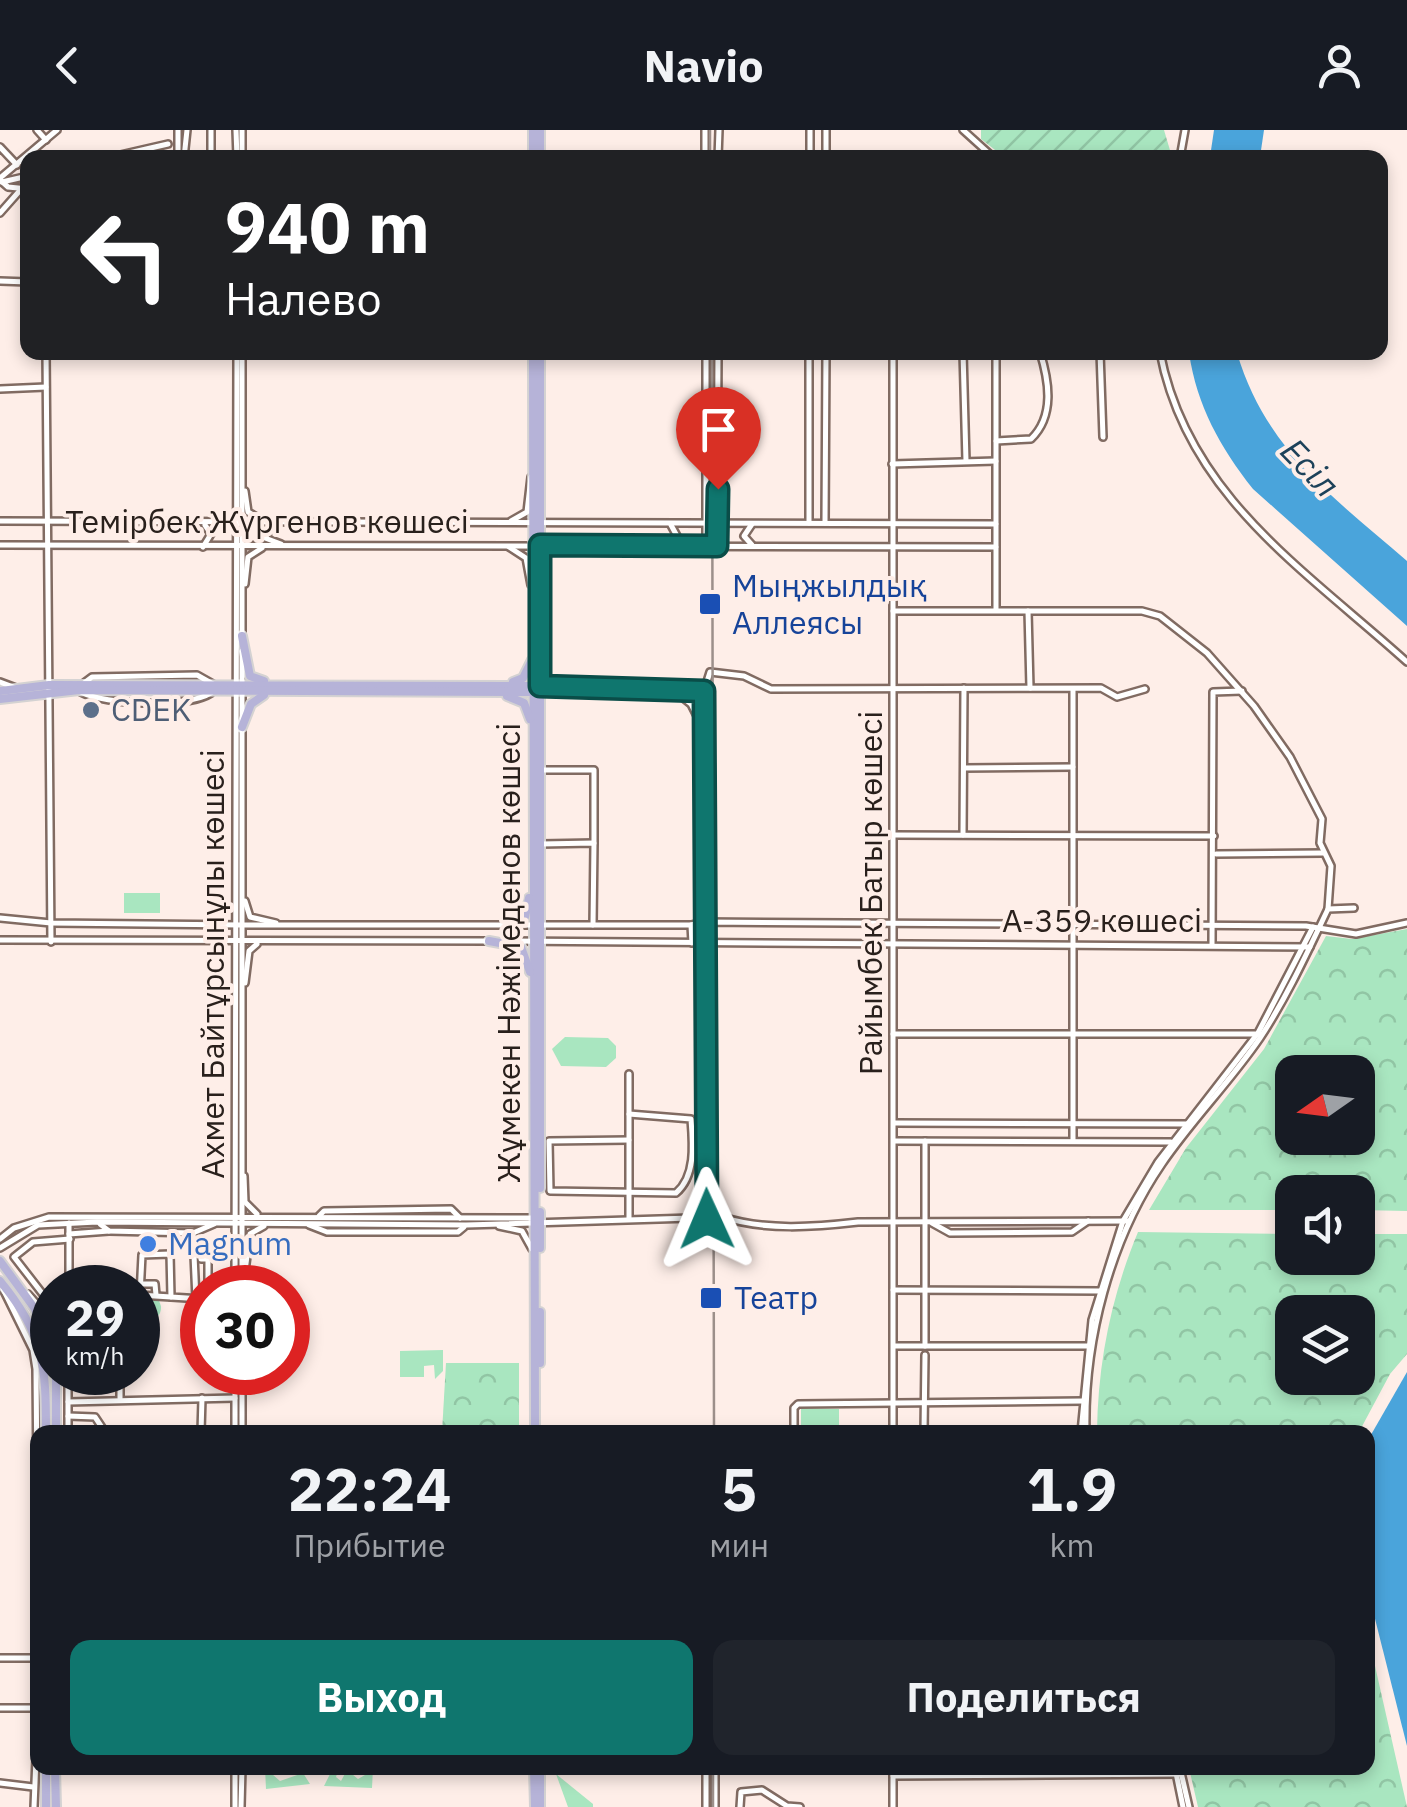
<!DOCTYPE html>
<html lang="ru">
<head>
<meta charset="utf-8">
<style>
  :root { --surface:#171b24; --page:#20242c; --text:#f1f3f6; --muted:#9ea1a6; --accent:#0f766e }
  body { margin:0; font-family:"IBM Plex Sans",sans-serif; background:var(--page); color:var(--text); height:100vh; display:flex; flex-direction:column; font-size:38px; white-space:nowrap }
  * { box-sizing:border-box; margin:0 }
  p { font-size:32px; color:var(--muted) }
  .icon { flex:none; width:55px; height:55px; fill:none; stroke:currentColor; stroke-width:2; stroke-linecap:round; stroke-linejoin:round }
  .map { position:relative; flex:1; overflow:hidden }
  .panel { position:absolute; left:30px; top:1295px; width:1345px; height:350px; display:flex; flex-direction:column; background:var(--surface); border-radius:20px; box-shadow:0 5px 15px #0003 }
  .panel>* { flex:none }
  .top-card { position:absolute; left:20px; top:20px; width:1368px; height:210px; border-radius:20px; box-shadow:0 5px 15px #0003; background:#202124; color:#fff; overflow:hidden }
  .needle { width:65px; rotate:256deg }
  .fabs { position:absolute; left:1275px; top:925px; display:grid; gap:20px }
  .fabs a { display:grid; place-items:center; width:100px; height:100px; border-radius:20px; background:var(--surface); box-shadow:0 5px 15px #0003; font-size:50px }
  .speed { position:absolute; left:30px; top:1135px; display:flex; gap:20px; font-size:50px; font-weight:700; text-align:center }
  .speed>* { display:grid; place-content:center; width:130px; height:130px; border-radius:50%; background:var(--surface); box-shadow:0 5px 15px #0003; line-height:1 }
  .speed small { font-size:25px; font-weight:400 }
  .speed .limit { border:15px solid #d22; background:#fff; color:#111 }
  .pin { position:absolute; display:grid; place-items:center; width:85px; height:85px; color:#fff; margin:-102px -42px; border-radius:50% 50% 50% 0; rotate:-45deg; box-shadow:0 0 10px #0007 }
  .pin .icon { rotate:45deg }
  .me { position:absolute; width:110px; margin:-55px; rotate:359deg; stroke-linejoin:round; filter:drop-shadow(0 0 8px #0008) }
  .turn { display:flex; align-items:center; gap:35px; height:210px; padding:0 40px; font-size:45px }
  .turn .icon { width:130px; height:130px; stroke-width:2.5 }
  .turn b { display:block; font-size:70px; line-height:85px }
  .eta { display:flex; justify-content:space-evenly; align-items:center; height:170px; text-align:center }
  .eta b { font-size:60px; font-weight:700; line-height:70px }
  .primary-button { display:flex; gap:20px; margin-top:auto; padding:20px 40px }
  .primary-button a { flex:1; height:115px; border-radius:20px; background:var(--accent); color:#fff; font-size:40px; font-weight:700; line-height:115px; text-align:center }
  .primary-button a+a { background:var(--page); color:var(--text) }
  header { display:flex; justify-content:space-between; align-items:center; height:130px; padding:0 40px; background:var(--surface); font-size:45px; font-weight:700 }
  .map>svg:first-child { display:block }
</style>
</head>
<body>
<header><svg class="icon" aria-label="back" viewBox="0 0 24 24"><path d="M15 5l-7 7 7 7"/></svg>Navio<svg class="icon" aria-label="person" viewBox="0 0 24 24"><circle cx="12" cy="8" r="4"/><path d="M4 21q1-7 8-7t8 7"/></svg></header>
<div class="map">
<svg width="1407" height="1677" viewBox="0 0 1407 1677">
  <defs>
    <pattern id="park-crowns" width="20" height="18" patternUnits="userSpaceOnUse" patternTransform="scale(2.5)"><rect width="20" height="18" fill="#a9e6c0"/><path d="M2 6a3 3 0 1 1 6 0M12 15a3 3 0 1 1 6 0" fill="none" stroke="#91c5a4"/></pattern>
    <pattern id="garden-furrows" width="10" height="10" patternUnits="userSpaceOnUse" patternTransform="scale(2.5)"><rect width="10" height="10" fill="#a9e6c0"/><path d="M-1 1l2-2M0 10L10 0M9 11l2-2" fill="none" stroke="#91c5a4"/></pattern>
  </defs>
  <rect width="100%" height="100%" fill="#feeee8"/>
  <g fill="#a9e6c0">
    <rect x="124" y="763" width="36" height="20"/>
    <polygon points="565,907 608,908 616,916 616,928 606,937 561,936 552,919"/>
    <circle cx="149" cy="1178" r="12"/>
    <polygon points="443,1220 443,1241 435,1249 434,1235 424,1236 424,1247 400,1247 400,1221"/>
    <polygon points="801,1278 839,1279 839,1298 801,1297"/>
    <polygon points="265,1638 280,1651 303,1643 310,1654 266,1659"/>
    <polygon points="339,1638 336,1647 341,1651 347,1640 358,1649 365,1645 365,1638 373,1638 372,1658 324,1656 330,1644"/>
    <polygon points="556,1644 593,1674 593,1677 568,1677"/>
  </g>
  <g fill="url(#park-crowns)" fill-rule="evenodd">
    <path d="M1407,799V1081L1358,1080V1062H1292V1080H1149L1186,1018L1264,919L1326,806L1352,809ZM1292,942H1358V1008H1292Z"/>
    <path d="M1138,1102L1292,1104V1128H1358V1104H1407V1224L1390,1244L1359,1302H1097C1098,1232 1111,1167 1138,1102ZM1292,1182H1358V1248H1292Z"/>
    <polygon points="446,1233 519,1233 519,1302 442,1302"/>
    <polygon points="1368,1505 1407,1677 1198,1677 1189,1638 1368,1638"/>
  </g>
  <polygon fill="url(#garden-furrows)" points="981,0 1164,0 1172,27 1004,27 981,9"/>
  <g fill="#4aa4db">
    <polygon points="1214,0 1264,0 1260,27 1210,27"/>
    <path d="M1189,223H1237C1266,320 1333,367 1407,431V496L1253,359C1220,317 1197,276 1189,223Z"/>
    <polygon points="1407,1242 1407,1616 1368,1461 1368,1310"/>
  </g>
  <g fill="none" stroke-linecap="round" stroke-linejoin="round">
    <defs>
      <g id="minor">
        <polyline points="37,0 46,10"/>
        <polyline points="211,0 211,28"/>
        <polyline points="236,0 237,28"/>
        <polyline points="242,0 242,28"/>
        <polyline points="705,0 705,28"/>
        <polyline points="963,0 994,28"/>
        <polyline points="0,17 17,35"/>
        <polyline points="107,28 168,14"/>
        <polyline points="178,28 178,0"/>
        <polyline points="184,28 187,0"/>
        <polyline points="718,28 719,0"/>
        <polyline points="810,28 810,0"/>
        <polyline points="826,28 826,0"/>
        <polyline points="1180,28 1185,0"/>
        <polyline points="0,48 57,0"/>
        <polyline points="0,50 8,57 28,59"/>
        <polyline points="2,52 28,46"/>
        <polyline points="0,83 23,57"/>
        <polyline points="0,151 28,152"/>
        <polyline points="46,222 51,812"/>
        <polyline points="242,222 242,505"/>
        <polyline points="706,222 706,417"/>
        <polyline points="893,222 893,1302"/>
        <polyline points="963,222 966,331"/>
        <polyline points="1100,222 1103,307"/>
        <path d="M1160,222C1187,365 1305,440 1407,532"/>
        <polyline points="0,259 46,257"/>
        <path d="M996,311L1031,309C1055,286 1049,251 1040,222"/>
        <polyline points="892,334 996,331"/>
        <polyline points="245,361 248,382 262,390"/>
        <polyline points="0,391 996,394"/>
        <polyline points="511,391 527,382 531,347"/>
        <polyline points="809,393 809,222"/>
        <polyline points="825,393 826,222"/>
        <polyline points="752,394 744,406 752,415"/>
        <polyline points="272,396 265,408 281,414"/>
        <polyline points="717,414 718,222"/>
        <polyline points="0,415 996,417"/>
        <polyline points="667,415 677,406 671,395"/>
        <polyline points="203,417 211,404 205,395"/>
        <polyline points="509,417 526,428 531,455"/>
        <polyline points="245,454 248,427 262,418"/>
        <polyline points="996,480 996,222"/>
        <polyline points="893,481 1142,481 1160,486 1207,523 1254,576 1290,627 1322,689 1320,713 1331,736 1328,779"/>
        <polyline points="1028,481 1030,558"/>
        <polyline points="0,552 16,558"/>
        <polyline points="84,553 92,547 197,545 213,554"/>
        <path d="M81,562C105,575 188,578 211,563"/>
        <polyline points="540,562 704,561"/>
        <polyline points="676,562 691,574 702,596"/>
        <polyline points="964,638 1073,637"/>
        <polyline points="540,640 594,640 594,713"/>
        <polyline points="893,705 1214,706"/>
        <polyline points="963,705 964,558"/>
        <polyline points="541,714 594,713 593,795"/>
        <polyline points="1216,724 1323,723"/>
        <polyline points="245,771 250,787 276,793"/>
        <polyline points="0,788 51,793 242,795 691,795 692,813"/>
        <polyline points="691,795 703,792 704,561 710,542 744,546 771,559 1101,558 1117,567 1145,559"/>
        <polyline points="0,810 492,811"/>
        <polyline points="508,811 1310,817"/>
        <polyline points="1212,814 1213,562 1242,561"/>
        <polyline points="245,853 249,821 257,814"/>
        <polyline points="893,904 1259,904"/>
        <polyline points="895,993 1191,994"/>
        <path d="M629,1010L549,1011L550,1061L676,1063C696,1046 693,1014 691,989L629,984"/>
        <polyline points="894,1011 1171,1012"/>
        <polyline points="1073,1011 1073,559"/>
        <polyline points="244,1046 245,1072 257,1084"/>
        <polyline points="708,1058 723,1087"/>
        <polyline points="319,1086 324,1081 451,1079 460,1088"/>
        <polyline points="629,1089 629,944"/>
        <polyline points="707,1089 703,792 1306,796 1356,804 1407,793"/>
        <polyline points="69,1093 69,1158"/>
        <polyline points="932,1093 950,1103 1072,1102 1088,1091"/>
        <polyline points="100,1094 109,1101 193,1103 214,1094"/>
        <polyline points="309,1095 327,1102 458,1102 464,1097"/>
        <polyline points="499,1096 522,1101 532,1119"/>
        <polyline points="193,1103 196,1169"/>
        <polyline points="69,1104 109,1101"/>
        <polyline points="0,1109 14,1098 49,1087 538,1088"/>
        <path d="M0,1118L38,1095L97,1092L466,1095L723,1087C765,1101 815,1097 858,1092L1129,1091"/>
        <polyline points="201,1129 208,1129 208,1158"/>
        <polyline points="245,1141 250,1104 264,1096"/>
        <polyline points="141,1154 155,1154 156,1165"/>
        <polyline points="235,1158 237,222"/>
        <polyline points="242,1158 242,521"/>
        <polyline points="3,1159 33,1220 36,1239 38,1463"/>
        <polyline points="893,1160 1100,1161"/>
        <polyline points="28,1164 52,1191"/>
        <polyline points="139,1165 171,1167"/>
        <polyline points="140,1165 142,1125 170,1124 171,1167 202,1169"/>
        <polyline points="52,1176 14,1127 33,1112 70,1109"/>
        <polyline points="894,1216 1089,1216"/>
        <polyline points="925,1216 925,1011"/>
        <polyline points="68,1242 68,1302"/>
        <polyline points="93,1242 120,1246"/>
        <polyline points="120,1242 120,1268"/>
        <polyline points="242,1242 242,1302"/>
        <polyline points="68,1272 235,1268"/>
        <polyline points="68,1286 95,1287 105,1302"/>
        <polyline points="201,1302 202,1268"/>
        <polyline points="235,1302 235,1242"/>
        <polyline points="794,1302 794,1278 798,1274 1083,1271"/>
        <polyline points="924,1302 925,1225"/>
        <polyline points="1081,1302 1092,1190 1123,1091 1158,1032 1258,903 1313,797"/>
        <path d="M1086,1302C1084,1211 1110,1110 1162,1034C1192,990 1230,952 1260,908C1287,867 1307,823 1328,779L1354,778"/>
        <polyline points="0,1528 38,1528"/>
        <polyline points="0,1578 38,1578"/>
        <polyline points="1175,1638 1183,1677"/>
        <polyline points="1180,1638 1189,1677"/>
        <polyline points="893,1646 1181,1644"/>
        <polyline points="0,1653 33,1657"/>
        <polyline points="34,1677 38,1579"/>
        <polyline points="235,1677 235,1638"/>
        <polyline points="241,1677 242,1638"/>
        <polyline points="706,1677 706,1638"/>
        <polyline points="715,1677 715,1638"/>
        <polyline points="740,1677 741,1662 762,1660 787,1676 800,1677"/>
        <polyline points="893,1677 893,1638"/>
      </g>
      <g id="major">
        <polyline points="533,0 533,28"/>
        <polyline points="540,28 540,0"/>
        <polyline points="533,222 535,1302"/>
        <polyline points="242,506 250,546 264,551"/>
        <polyline points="513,552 523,548 532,530"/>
        <polyline points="0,561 49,555 535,556"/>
        <polyline points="507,566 524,573 530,589"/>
        <polyline points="0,569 79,560 535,562"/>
        <polyline points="242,597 251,574 264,565"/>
        <polyline points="511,795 525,787 529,768"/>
        <polyline points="489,811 521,817 530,842"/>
        <polyline points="540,1058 540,222"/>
        <polyline points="540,1118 540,1082"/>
        <polyline points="0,1131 35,1179 52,1222"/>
        <path d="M0,1151C44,1204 46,1235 46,1302"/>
        <polyline points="540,1182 540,1233"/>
        <polyline points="56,1302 56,1242"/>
        <polyline points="46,1638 46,1677"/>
        <polyline points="55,1638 56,1677"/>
        <polyline points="534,1638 535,1677"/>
        <polyline points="540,1638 540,1677"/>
      </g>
    </defs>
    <use href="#minor" stroke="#816b62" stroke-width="10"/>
    <use href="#major" stroke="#d4d2d2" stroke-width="12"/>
    <use href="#minor" stroke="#fff" stroke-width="5"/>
    <use href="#major" stroke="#b6b3d8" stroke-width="8"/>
    <g stroke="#9c8f8a" stroke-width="2.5">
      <polyline points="710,0 710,28"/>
      <polyline points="712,222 714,1302"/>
      <polyline points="713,1638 713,1677"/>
    </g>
  </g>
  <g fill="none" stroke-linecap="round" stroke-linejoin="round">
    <defs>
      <polyline id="route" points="707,1089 704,561 540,556 540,415 717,416 718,359"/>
    </defs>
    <use href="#route" stroke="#0a4d48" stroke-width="25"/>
    <use href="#route" stroke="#0f766e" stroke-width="18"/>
  </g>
  <g fill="#1a4fb4" stroke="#feeee8" stroke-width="4">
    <rect x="698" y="462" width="24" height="24" rx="5"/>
    <rect x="699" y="1156" width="24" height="24" rx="5"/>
  </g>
  <circle fill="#5c6f8a" stroke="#feeee8" stroke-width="4" cx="91" cy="580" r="10"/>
  <circle fill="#3f7fe0" stroke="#feeee8" stroke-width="4" cx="148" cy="1114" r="10"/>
  <g text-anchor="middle" stroke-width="8" stroke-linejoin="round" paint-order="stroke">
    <g font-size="32" fill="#29201c" stroke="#feeee8">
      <text x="267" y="403">Темірбек Жүргенов көшесі</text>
      <text transform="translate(871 763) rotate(-90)" y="11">Райымбек Батыр көшесі</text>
      <text x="1102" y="802">А-359 көшесі</text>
      <text transform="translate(509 823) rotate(-90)" y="11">Жұмекен Нәжімеденов көшесі</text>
      <text transform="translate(213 834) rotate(-90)" y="11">Ахмет Байтұрсынұлы көшесі</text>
    </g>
    <g font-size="32" fill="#164399" stroke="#feeee8" text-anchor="start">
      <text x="732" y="467">Мыңжылдық<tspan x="732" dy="37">Аллеясы</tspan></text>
      <text x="734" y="1179">Театр</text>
    </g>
    <g font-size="32" fill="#4e5e75" stroke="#feeee8" text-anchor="start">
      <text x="111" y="591">CDEK</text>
    </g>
    <g font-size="32" fill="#366cbe" stroke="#feeee8" text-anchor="start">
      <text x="168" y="1125">Magnum</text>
    </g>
    <g font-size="35" font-style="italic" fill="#1d425a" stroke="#feeee8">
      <text transform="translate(1310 338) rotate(46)" y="12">Есіл</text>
    </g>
  </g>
</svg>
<div class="fabs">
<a><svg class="needle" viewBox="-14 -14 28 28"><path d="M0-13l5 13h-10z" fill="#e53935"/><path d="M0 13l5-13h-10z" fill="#9ea1a6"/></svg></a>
<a><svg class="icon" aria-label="sound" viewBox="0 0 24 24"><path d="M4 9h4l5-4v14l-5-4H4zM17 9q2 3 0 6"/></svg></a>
<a><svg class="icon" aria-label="layers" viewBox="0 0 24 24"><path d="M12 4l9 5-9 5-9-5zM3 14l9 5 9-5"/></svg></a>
</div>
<div class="speed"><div>29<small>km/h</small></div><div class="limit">30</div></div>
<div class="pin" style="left:718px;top:359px;background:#d93025"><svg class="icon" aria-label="arrive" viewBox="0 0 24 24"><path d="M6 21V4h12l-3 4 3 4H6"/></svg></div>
<svg class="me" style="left:707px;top:1089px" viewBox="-20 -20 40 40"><path d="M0-17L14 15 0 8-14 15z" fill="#0f766e" stroke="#fff" stroke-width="4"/></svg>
<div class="top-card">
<div class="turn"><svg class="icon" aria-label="left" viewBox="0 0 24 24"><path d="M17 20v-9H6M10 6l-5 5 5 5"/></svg><div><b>940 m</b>Налево</div></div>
</div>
<section class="panel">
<div class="eta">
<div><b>22:24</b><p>Прибытие</p></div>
<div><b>5</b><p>мин</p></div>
<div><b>1.9</b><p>km</p></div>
</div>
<div class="primary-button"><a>Выход</a><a>Поделиться</a></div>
</section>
</div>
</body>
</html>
